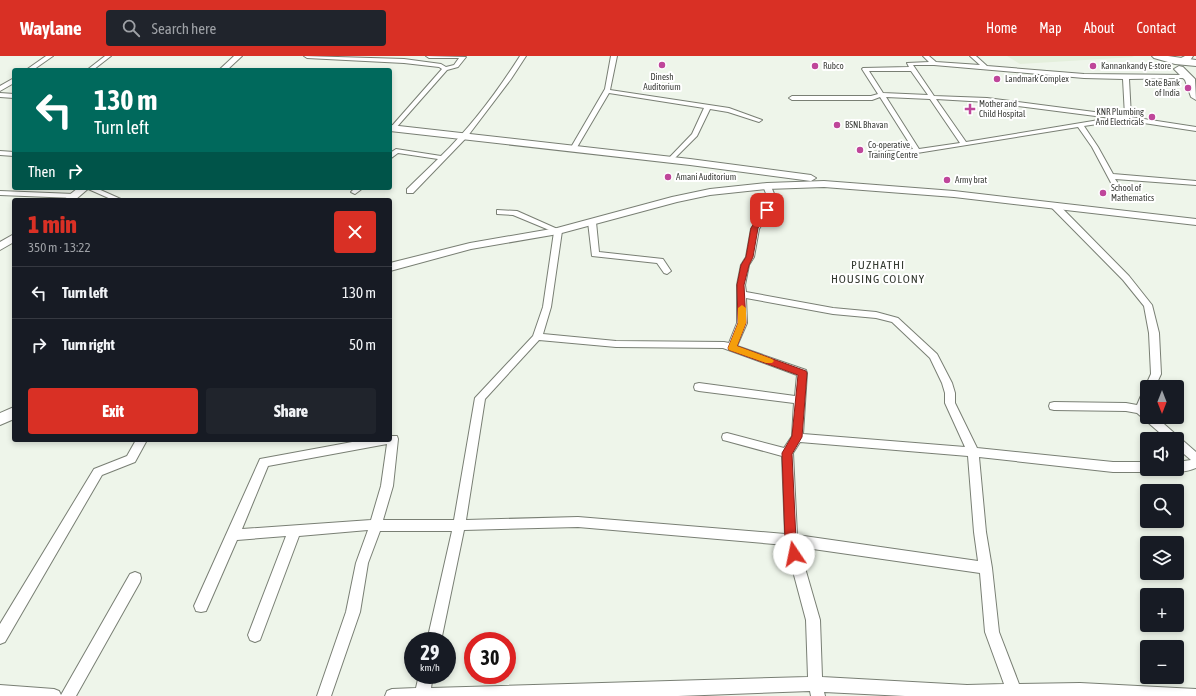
<!DOCTYPE html>
<html lang="en">
<head>
<meta charset="utf-8">
<style>
  :root { --surface:#171b24; --page:#20242c; --text:#f1f3f6; --muted:#9ea1a6; --line:#363941; --accent:#d93025 }
  body { margin:0; font-family:"Asap Condensed",sans-serif; background:var(--page); color:var(--text); height:100vh; display:flex; flex-direction:column; font-size:15px; white-space:nowrap }
  * { box-sizing:border-box; margin:0 }
  p { font-size:13px; color:var(--muted) }
  .icon { flex:none; width:22px; height:22px; fill:none; stroke:currentColor; stroke-width:2; stroke-linecap:round; stroke-linejoin:round }
  .map { position:relative; flex:1; overflow:hidden }
  .drawer { position:absolute; left:12px; top:142px; width:380px; height:244px; display:flex; flex-direction:column; background:var(--surface); border-radius:4px; box-shadow:0 2px 6px #0003 }
  .drawer>* { flex:none }
  .banner { position:absolute; left:12px; top:12px; width:380px; height:122px; border-radius:4px; box-shadow:0 2px 6px #0003; background:#00695c; color:#fff; overflow:hidden }
  .needle { width:26px; rotate:180deg }
  .tools { position:absolute; left:1140px; top:324px; display:grid; gap:8px }
  .tools a { display:grid; place-items:center; width:44px; height:44px; border-radius:4px; background:var(--surface); box-shadow:0 2px 6px #0003; font-size:20px }
  .speed { position:absolute; left:404px; top:576px; display:flex; gap:8px; font-size:20px; font-weight:700; text-align:center }
  .speed>* { display:grid; place-content:center; width:52px; height:52px; border-radius:50%; background:var(--surface); box-shadow:0 2px 6px #0003; line-height:1 }
  .speed small { font-size:10px; font-weight:400 }
  .speed .limit { border:6px solid #d22; background:#fff; color:#111 }
  .pin { position:absolute; display:grid; place-items:center; width:34px; height:34px; color:#fff; margin:-17px; border-radius:8px; box-shadow:0 2px 6px #0006 }
  .me { position:absolute; width:44px; margin:-22px; rotate:349deg; stroke-linejoin:round; filter:drop-shadow(0 0 3px #0008) }
  .turn { display:flex; align-items:center; gap:14px; height:84px; padding:0 16px; font-size:18px }
  .turn .icon { width:52px; height:52px; stroke-width:2.5 }
  .turn b { display:block; font-size:28px; line-height:34px }
  .then { display:flex; align-items:center; height:38px; padding:0 16px; background:#0003; gap:8px; font-size:15px }
  .round { display:grid; place-items:center; flex:none; width:42px; height:42px; border-radius:4px; background:var(--page) }
  .head { display:flex; align-items:center; justify-content:space-between; height:68px; padding:0 16px }
  h1 { font-size:24px; font-weight:800; line-height:30px; color:var(--accent) }
  .primary-button { display:flex; gap:8px; margin-top:auto; padding:8px 16px }
  .primary-button a { flex:1; height:46px; border-radius:4px; background:var(--accent); color:#fff; font-size:16px; font-weight:800; line-height:46px; text-align:center }
  .primary-button a+a { background:var(--page); color:var(--text) }
  ul { padding:0; list-style:none }
  li { display:flex; align-items:center; gap:12px; height:52px; padding:0 16px; border-top:1px solid var(--line) }
  li div { flex:1 }
  li b { display:block; font-size:15px }
  li em { font-style:normal }
  header { display:flex; align-items:center; gap:24px; box-sizing:border-box; height:56px; padding:0 20px; background:var(--accent); color:#fff }
  header strong { font-size:19px }
  nav { display:flex; gap:22px; margin-inline-start:auto; font-size:14px }
  .search { width:280px; height:36px; background:var(--page); display:flex; align-items:center; gap:10px; box-sizing:border-box; padding:0 14px; border-radius:4px; color:var(--muted); font-size:15px }
  .map>svg:first-child { display:block }
</style>
</head>
<body>
<header>
<strong>Waylane</strong>
<div class="search"><svg class="icon" aria-label="search" viewBox="0 0 24 24"><circle cx="10" cy="10" r="6"/><path d="M15 15l6 6"/></svg>Search here</div>
<nav><a>Home</a><a>Map</a><a>About</a><a>Contact</a></nav>
</header>
<div class="map">
<svg width="1196" height="640" viewBox="0 0 1196 640">
  <rect width="100%" height="100%" fill="#eef5ea"/>
  <polygon fill="#e4efdc" points="1007,0 1132,0 1134,1 1020,8"/>
  <g fill="none" stroke-linecap="round" stroke-linejoin="round">
    <defs>
      <g id="street">
        <polygon points="46,0 53,0 33,14 26,14"/>
        <polygon points="105,0 111,0 93,14 87,14"/>
        <polygon points="304,0 404,3 441,8 446,11 454,9 459,2 429,2 426,0 466,1 458,11 447,14 395,73 393,74 390,72 391,71 442,13 439,11 404,7 307,2"/>
        <path d="M520,0H526L511,23L467,81L413,137H407V133L438,103L398,97L390,103V97L396,93L441,100C472,70 497,36 520,0Z"/>
        <polygon points="611,0 617,0 610,34 729,52 762,64 759,66 728,56 710,53 697,80 672,105 670,106 667,104 692,78 704,52 609,37 576,93 571,94 570,93 605,33"/>
        <path d="M923,0H929L936,6L980,9L970,0H976L987,10L1084,18L1189,19V21L1187,22L1129,23L1131,61L1196,71V75L1124,64L1084,70L1098,91L1113,118L1196,125V129L1115,123L1124,136L1120,138H1117L1092,91L1078,71L917,97L874,99L871,97L872,96L913,93L880,41L872,44H792L789,42L792,40H871L878,38L862,13L863,12L909,11L907,7L929,6ZM913,9H934L1084,22L1123,23L1125,60L987,42L934,40ZM869,15H911L928,39L883,37ZM886,41L930,43L960,87L919,93ZM936,43L987,46L1111,62L966,86Z"/>
        <polygon points="14,22 14,27 0,35 0,30"/>
        <polygon points="0,95 14,96 14,100 0,99"/>
        <path d="M764,128H770L777,145L759,173L754,201L749,209L745,229L746,236L833,252L876,256L898,262L937,298L952,327L955,337V347L977,392L1113,406H1147V413H1152L1147,416H1113L979,401L986,476L992,512L999,576L1019,628L1080,627L1196,633V640H905L824,636L825,640H811L810,635L678,640H385L387,635L392,633L416,632L419,619H433L431,632L808,621L806,564L786,489L578,471L464,474L441,585H427L452,475H380L368,507L360,556L331,640H317L346,556L356,507L368,474L299,480L260,584L255,586L250,584L248,579L286,480L237,484L206,555L201,556L196,555L194,550L260,403L363,384H390V380H397L398,383L393,430L383,464H454L475,342L533,280L543,251L554,176L513,159L497,158V154L517,155L562,175L551,251L543,278L616,285L724,286L729,287L737,267V229L741,209L746,201L751,173L769,145L763,130ZM746,242L833,258L876,262L892,266L930,302L942,327L945,337V347L965,391L803,378L807,317L806,314L737,290L747,267ZM539,284L616,291L723,292L797,319L795,340L699,327L695,328L694,331L695,334L699,335L794,347L792,380L784,392L727,377L723,378L722,381L723,384L727,385L782,400L785,478L578,461L466,464L485,343ZM800,386L968,400L974,476L978,505L797,479L793,397ZM387,388L381,430L371,464L242,473L268,410ZM799,491L980,517L985,576L1004,628L967,629L822,621L820,564Z"/>
        <polygon points="86,132 96,132 123,144 113,144"/>
        <polygon points="355,132 363,132 355,138 351,136"/>
        <polygon points="0,135 74,138 78,140 74,142 0,139"/>
        <polygon points="1051,147 1057,147 1129,220 1152,249 1159,277 1161,318 1155,331 1147,331 1147,334 1145,331 1151,318 1149,277 1144,250 1123,224 1051,151"/>
        <polygon points="589,164 595,164 596,166 599,196 663,203 671,215 667,218 664,217 657,207 592,200 588,166"/>
        <path d="M1147,334L1146,353L1147,361H1156L1196,396V412C1189,415 1180,417 1173,414L1172,413H1177V406L1191,404L1177,392V383H1167L1137,357L1126,355L1054,354L1050,353L1049,350L1050,347L1054,346L1126,347L1137,349L1143,335Z"/>
        <polygon points="136,384 147,384 135,406 102,419 5,586 0,588 0,568 94,413 127,400"/>
        <polygon points="135,516 140,518 141,522 140,526 76,640 0,640 0,629 54,633 59,635 61,639 130,518"/>
      </g>
      <g id="secondary">
        <polygon points="234,0 242,0 227,14 219,14"/>
        <polygon points="1185,0 1193,0 1189,6 1179,7 1175,5"/>
        <polygon points="0,37 14,38 14,42 0,41"/>
        <polygon points="390,69 690,103 811,119 816,122 811,125 690,109 390,75"/>
        <polygon points="824,125 954,135 1196,163 1196,169 954,141 824,131 767,133 710,139 677,146 558,178 471,193 390,215 390,207 470,187 557,172 672,141 710,133 767,127"/>
        <polygon points="78,132 89,132 75,144 63,144"/>
        <polygon points="14,178 14,186 0,194 0,186"/>
        <polygon points="14,351 14,363 0,369 0,357"/>
      </g>
      <g id="highway">
        <polygon points="1152,0 1168,0 1196,4 1196,10 1175,8 1154,2"/>
        <polygon points="1179,10 1183,11 1195,23 1196,44 1191,41 1185,24 1174,13"/>
      </g>
    </defs>
    <use href="#street" stroke="#797f74" stroke-width="2"/>
    <use href="#secondary" stroke="#797f74" stroke-width="2"/>
    <use href="#highway" stroke="#797f74" stroke-width="2"/>
    <use href="#street" fill="#fff" fill-rule="evenodd"/>
    <use href="#secondary" fill="#fff" fill-rule="evenodd"/>
    <use href="#highway" fill="#fff" fill-rule="evenodd"/>
  </g>
  <polygon fill="#d93025" stroke="#8d1f18" points="767,152 770,154 758,172 753,201 749,209 744,229 746,267 737,290 806,315 807,317 802,381 792,398 796,484 800,498 799,501 794,503 790,501 785,484 782,397 792,380 798,319 729,294 728,292 738,267 737,229 741,209 746,201 751,172 764,153"/>
  <polygon fill="#f59e0b" points="742,249 746,252 746,267 737,290 772,303 774,305 772,307 766,307 729,294 728,292 738,267 738,252"/>
  <g fill="#bf469a" stroke="#fff" stroke-width="1.5">
    <circle cx="662" cy="9" r="4"/>
    <circle cx="815" cy="10" r="4"/>
    <circle cx="1093" cy="10" r="4"/>
    <circle cx="997" cy="23" r="4"/>
    <circle cx="1188" cy="32" r="4"/>
    <path d="M968 47h4v4h4v4h-4v4h-4v-4h-4v-4h4z"/>
    <circle cx="1152" cy="61" r="4"/>
    <circle cx="837" cy="69" r="4"/>
    <circle cx="860" cy="94" r="4"/>
    <circle cx="668" cy="121" r="4"/>
    <circle cx="947" cy="124" r="4"/>
    <circle cx="1103" cy="137" r="4"/>
  </g>
  <g text-anchor="middle" stroke-width="4" stroke-linejoin="round" paint-order="stroke">
    <g font-size="9" fill="#3a3c38" stroke="#fff" text-anchor="start">
      <text x="823" y="13">Rubco</text>
      <text x="1101" y="13">Kannankandy E-store</text>
      <text x="662" y="24" text-anchor="middle">Dinesh<tspan x="662" dy="10">Auditorium</tspan></text>
      <text x="1005" y="26">Landmark Complex</text>
      <text x="1180" y="30" text-anchor="end">State Bank<tspan x="1180" dy="10">of India</tspan></text>
      <text x="979" y="51">Mother and<tspan x="979" dy="10">Child Hospital</tspan></text>
      <text x="1144" y="59" text-anchor="end">KNR Plumbing<tspan x="1144" dy="10">And Electricals</tspan></text>
      <text x="845" y="72">BSNL Bhavan</text>
      <text x="868" y="92">Co-operative<tspan x="868" dy="10">Training Centre</tspan></text>
      <text x="676" y="124">Amani Auditorium</text>
      <text x="955" y="127">Army brat</text>
      <text x="1111" y="135">School of<tspan x="1111" dy="10">Mathematics</tspan></text>
    </g>
    <g font-size="12" letter-spacing="1" fill="#363b32" stroke="#fff">
      <text x="878" y="213">PUZHATHI<tspan x="878" dy="14">HOUSING COLONY</tspan></text>
    </g>
  </g>
</svg>
<div class="tools">
<a><svg class="needle" viewBox="-14 -14 28 28"><path d="M0-13l5 13h-10z" fill="#e53935"/><path d="M0 13l5-13h-10z" fill="#9ea1a6"/></svg></a>
<a><svg class="icon" aria-label="sound" viewBox="0 0 24 24"><path d="M4 9h4l5-4v14l-5-4H4zM17 9q2 3 0 6"/></svg></a>
<a><svg class="icon" aria-label="search" viewBox="0 0 24 24"><circle cx="10" cy="10" r="6"/><path d="M15 15l6 6"/></svg></a>
<a><svg class="icon" aria-label="layers" viewBox="0 0 24 24"><path d="M12 4l9 5-9 5-9-5zM3 14l9 5 9-5"/></svg></a>
<a>+</a>
<a>−</a>
</div>
<div class="speed"><div>29<small>km/h</small></div><div class="limit">30</div></div>
<div class="pin" style="left:767px;top:154px;background:#d93025"><svg class="icon" aria-label="arrive" viewBox="0 0 24 24"><path d="M6 21V4h12l-3 4 3 4H6"/></svg></div>
<svg class="me" style="left:794px;top:498px" viewBox="-20 -20 40 40"><circle r="19" fill="#fff"/><path d="M0-13L10 11 0 6-10 11z" fill="#d93025"/></svg>
<div class="banner">
<div class="turn"><svg class="icon" aria-label="left" viewBox="0 0 24 24"><path d="M17 20v-9H6M10 6l-5 5 5 5"/></svg><div><b>130 m</b>Turn left</div></div>
<div class="then">Then<svg class="icon" aria-label="right" viewBox="0 0 24 24"><path d="M7 20v-9h11M14 6l5 5-5 5"/></svg></div>
</div>
<section class="drawer">
<div class="head"><div><h1>1 min</h1><p>350 m · 13:22</p></div><a class="round" style="background:#d93025;color:#fff"><svg class="icon" aria-label="close" viewBox="0 0 24 24"><path d="M6 6l12 12M18 6L6 18"/></svg></a></div>
<ul>
<li><svg class="icon" aria-label="left" viewBox="0 0 24 24"><path d="M17 20v-9H6M10 6l-5 5 5 5"/></svg><div><b>Turn left</b></div><em>130 m</em></li>
<li><svg class="icon" aria-label="right" viewBox="0 0 24 24"><path d="M7 20v-9h11M14 6l5 5-5 5"/></svg><div><b>Turn right</b></div><em>50 m</em></li>
</ul>
<div class="primary-button"><a>Exit</a><a>Share</a></div>
</section>
</div>
</body>
</html>
